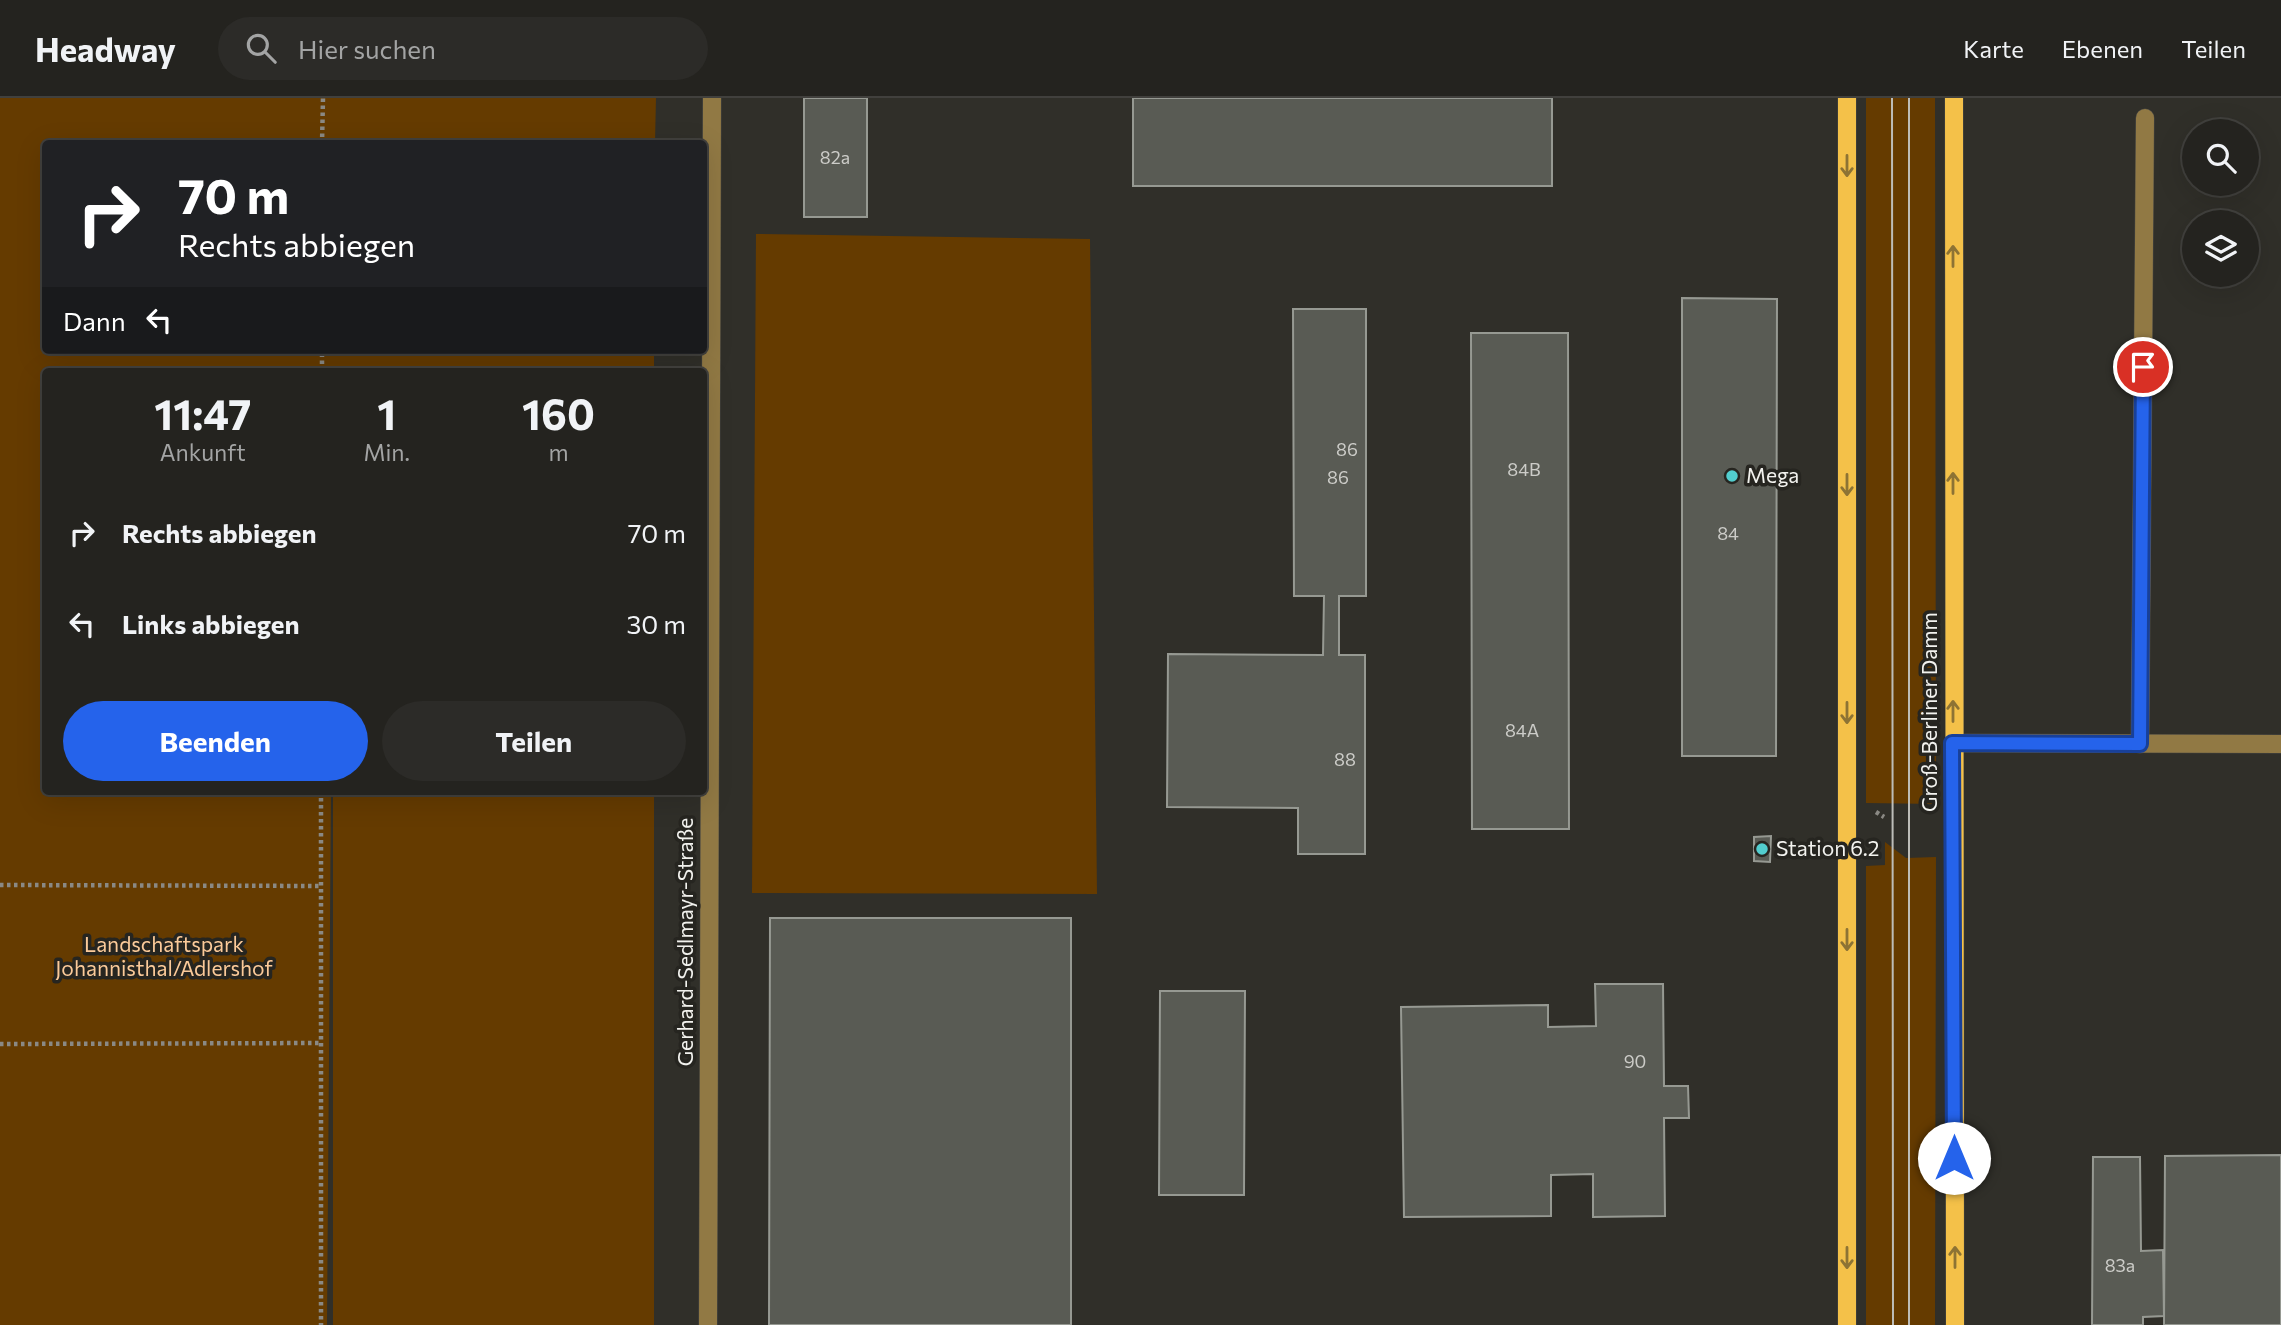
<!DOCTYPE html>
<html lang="de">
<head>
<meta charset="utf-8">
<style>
  :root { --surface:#24231f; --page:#2c2b28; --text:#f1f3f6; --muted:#a3a4a4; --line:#41403d; --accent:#2563eb }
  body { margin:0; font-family:Commissioner,sans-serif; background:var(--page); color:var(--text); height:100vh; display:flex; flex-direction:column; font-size:26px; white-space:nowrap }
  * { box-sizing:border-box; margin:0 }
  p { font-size:23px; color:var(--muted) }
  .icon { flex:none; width:38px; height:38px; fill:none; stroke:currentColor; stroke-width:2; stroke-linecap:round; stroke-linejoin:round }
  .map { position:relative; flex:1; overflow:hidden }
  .drawer { position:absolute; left:42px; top:270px; width:665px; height:427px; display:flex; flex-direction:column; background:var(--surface); border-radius:7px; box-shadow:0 7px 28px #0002,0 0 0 2px var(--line) }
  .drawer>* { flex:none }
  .banner { position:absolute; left:42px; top:42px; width:665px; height:214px; border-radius:7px; box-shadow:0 7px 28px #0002,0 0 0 2px var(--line); background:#202124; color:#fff; overflow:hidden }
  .controls { position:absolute; left:2182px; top:21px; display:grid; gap:14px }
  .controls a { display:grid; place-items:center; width:77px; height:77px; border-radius:50%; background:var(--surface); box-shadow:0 7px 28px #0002,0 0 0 2px var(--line); font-size:35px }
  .pin { position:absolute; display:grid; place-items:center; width:60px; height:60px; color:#fff; margin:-30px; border:4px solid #fff; border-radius:50%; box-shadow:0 2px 7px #0007 }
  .me { position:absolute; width:77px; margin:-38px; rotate:0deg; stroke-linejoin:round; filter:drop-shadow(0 0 5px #0008) }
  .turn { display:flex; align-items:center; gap:24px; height:147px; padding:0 21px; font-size:32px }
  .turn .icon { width:91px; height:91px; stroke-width:2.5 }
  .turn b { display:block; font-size:49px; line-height:60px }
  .then { display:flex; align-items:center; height:66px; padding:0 21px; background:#0003; gap:14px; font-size:26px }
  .eta { display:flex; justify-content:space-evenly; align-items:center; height:119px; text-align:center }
  .eta b { font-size:42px; font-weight:700; line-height:49px }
  .primary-button { display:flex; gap:14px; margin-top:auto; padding:14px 21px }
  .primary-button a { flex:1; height:80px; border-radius:42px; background:var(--accent); color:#fff; font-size:28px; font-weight:700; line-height:80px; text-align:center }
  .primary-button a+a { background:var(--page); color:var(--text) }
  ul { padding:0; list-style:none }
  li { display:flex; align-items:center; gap:21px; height:91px; padding:0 21px }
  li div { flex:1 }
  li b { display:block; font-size:26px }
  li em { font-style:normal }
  header { display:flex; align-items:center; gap:42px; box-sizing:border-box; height:98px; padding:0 35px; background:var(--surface); border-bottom:2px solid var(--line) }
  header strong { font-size:33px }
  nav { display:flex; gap:38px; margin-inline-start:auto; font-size:24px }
  .search { width:490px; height:63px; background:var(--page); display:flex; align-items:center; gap:18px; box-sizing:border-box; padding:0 24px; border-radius:38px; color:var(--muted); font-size:26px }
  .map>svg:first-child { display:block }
</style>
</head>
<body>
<header>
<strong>Headway</strong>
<div class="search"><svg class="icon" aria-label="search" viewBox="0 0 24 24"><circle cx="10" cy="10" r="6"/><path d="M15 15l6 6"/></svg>Hier suchen</div>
<nav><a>Karte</a><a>Ebenen</a><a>Teilen</a></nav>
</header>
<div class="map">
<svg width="2281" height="1227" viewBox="0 0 2281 1227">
  <rect width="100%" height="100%" fill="#302f29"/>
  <g fill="#653b00">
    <polygon points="0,0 656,0 655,45 46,46 46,252 654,252 654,273 46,273 46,693 331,693 327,1227 0,1227"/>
    <polygon points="1866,0 1935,0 1936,706 1866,705"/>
    <polygon points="756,136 1090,141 1097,796 752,795"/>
    <rect x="333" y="693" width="321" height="534"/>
    <polygon points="1885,744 1906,760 1936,759 1935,1227 1866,1227 1866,768 1885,767"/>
  </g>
  <g fill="#595b54" stroke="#969992" stroke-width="2">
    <rect x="804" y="0" width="63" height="119"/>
    <rect x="1133" y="0" width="419" height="88"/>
    <polygon points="1682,200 1777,201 1776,658 1682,658"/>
    <polygon points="1293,211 1366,211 1366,498 1339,498 1339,557 1365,557 1365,756 1298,756 1298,710 1167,709 1168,556 1323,557 1324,498 1294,498"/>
    <polygon points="1471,235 1568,235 1569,731 1472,731"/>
    <polygon points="1771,738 1770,764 1754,763 1754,739"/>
    <polygon points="770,820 1071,820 1071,1227 769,1227"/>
    <polygon points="1595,886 1663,886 1664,988 1688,988 1689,1020 1664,1020 1665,1118 1593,1119 1593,1076 1551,1077 1551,1118 1404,1119 1401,909 1548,907 1548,929 1596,928"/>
    <polygon points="1160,893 1245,893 1244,1097 1159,1097"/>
    <polygon points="2281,1057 2281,1227 2164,1227 2165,1058"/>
    <polygon points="2093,1059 2140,1059 2141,1153 2163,1152 2164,1218 2143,1219 2143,1227 2092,1227"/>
  </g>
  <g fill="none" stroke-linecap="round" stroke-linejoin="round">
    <defs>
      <g id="minor">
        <polyline points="1953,645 2281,646"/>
        <polyline points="2140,646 2145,20"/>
        <polyline points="708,1227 712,0"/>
      </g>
      <g id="major">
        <polyline points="1954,0 1955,1227"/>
        <polyline points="1847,1227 1847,0"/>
      </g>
    </defs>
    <use href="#minor" stroke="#4b4a45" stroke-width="19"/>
    <use href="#major" stroke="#4b4a45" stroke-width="19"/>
    <g stroke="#8a8984" stroke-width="4.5" stroke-dasharray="3.5 3.5" stroke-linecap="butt">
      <polyline points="322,46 323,0"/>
      <polyline points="322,273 322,252"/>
      <polyline points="321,693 321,1227"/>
      <polyline points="1876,714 1884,719"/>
      <polyline points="0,787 321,788"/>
      <polyline points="0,946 321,945"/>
    </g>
    <use href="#minor" stroke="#917944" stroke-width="18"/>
    <use href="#major" stroke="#f4c149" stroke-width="18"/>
    <g stroke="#bdbdb8" stroke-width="2">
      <polyline points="1892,0 1893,1227"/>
      <polyline points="1909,0 1909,1227"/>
    </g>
  </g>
  <defs><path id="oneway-shaft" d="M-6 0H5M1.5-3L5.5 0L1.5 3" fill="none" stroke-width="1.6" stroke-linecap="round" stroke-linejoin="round" transform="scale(1.75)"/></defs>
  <g stroke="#8d7334">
    <use href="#oneway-shaft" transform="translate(1847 68) rotate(90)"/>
    <use href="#oneway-shaft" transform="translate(1953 158) rotate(-90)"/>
    <use href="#oneway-shaft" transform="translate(1953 385) rotate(-90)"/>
    <use href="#oneway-shaft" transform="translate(1847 387) rotate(90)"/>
    <use href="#oneway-shaft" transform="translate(1953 613) rotate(-90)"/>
    <use href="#oneway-shaft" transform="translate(1847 615) rotate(90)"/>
    <use href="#oneway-shaft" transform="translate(1847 842) rotate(90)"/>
    <use href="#oneway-shaft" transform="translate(1955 1159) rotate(-90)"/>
    <use href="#oneway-shaft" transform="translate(1847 1160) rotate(90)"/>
  </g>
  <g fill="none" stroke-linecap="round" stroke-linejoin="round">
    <defs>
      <polyline id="route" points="1954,1060 1952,645 2140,646 2143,269"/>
    </defs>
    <use href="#route" stroke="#184099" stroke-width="18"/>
    <use href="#route" stroke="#2563eb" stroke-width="12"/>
  </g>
  <g fill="#52cdce" stroke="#262520" stroke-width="2.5">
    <circle cx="1732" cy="378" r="7"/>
    <circle cx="1762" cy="751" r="7"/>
  </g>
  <g text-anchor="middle" stroke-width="7" stroke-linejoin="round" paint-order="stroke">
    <g font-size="18" fill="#ccccc8">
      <text x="835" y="66">82a</text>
      <text x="1347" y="358">86</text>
      <text x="1524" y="378">84B</text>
      <text x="1338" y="386">86</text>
      <text x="1728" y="442">84</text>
      <text x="1522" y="639">84A</text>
      <text x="1345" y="668">88</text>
      <text x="1635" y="970">90</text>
      <text x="2120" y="1174">83a</text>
    </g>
    <g font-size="21" fill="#f2f2ee" stroke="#262520" text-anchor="start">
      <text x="1746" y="385">Mega</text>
      <text x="1776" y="758">Station 6.2</text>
    </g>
    <g font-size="21" fill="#f2f2ee" stroke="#262520">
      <text transform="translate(1930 614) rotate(-90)" y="7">Groß-Berliner Damm</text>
      <text transform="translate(686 844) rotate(-90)" y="7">Gerhard-Sedlmayr-Straße</text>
    </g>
    <g font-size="21" fill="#fbca99" stroke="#262520">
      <text x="164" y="854">Landschaftspark<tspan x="164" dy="24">Johannisthal/Adlershof</tspan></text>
    </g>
  </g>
</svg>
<div class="controls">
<a><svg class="icon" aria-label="search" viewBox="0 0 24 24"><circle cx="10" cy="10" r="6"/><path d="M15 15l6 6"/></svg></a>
<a><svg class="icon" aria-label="layers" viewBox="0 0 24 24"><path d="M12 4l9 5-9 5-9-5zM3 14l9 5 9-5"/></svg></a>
</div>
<div class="pin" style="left:2143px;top:269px;background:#d93025"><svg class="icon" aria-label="arrive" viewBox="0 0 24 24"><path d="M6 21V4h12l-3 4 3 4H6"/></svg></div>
<svg class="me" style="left:1954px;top:1060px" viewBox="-20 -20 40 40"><circle r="19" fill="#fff"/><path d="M0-13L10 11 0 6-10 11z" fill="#2563eb"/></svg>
<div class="banner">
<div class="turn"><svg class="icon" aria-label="right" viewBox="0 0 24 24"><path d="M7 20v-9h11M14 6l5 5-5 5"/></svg><div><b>70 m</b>Rechts abbiegen</div></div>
<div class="then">Dann<svg class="icon" aria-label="left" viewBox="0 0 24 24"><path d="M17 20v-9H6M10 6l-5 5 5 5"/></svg></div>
</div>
<section class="drawer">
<div class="eta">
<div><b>11:47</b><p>Ankunft</p></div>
<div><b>1</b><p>Min.</p></div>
<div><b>160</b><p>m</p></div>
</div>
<ul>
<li><svg class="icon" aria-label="right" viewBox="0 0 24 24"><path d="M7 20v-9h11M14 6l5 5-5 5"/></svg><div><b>Rechts abbiegen</b></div><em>70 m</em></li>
<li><svg class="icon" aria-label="left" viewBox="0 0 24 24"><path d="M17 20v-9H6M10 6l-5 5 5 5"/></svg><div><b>Links abbiegen</b></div><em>30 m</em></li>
</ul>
<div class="primary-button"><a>Beenden</a><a>Teilen</a></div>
</section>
</div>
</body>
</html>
